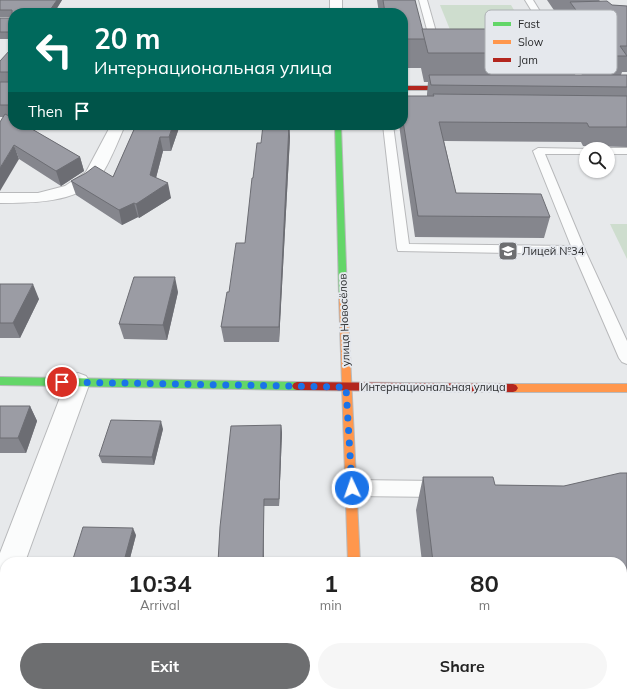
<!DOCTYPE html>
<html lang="en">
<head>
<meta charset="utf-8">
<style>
  :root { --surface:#fff; --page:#f6f6f6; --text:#222; --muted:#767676; --accent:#6d6e70 }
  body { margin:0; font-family:Mulish,sans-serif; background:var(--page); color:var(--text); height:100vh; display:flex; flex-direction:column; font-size:15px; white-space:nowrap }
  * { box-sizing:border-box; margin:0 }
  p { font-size:13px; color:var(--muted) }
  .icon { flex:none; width:22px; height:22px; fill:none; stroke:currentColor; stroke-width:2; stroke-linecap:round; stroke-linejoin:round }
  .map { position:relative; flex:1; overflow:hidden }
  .side { position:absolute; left:0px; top:557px; width:627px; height:140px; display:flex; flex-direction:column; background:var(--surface); border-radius:16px 16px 0 0; box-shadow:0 1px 3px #0004 }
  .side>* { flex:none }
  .top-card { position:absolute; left:8px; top:8px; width:400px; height:122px; border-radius:16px; box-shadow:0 1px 3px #0004; background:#00695c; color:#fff; overflow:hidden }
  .controls { position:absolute; left:579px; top:142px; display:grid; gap:8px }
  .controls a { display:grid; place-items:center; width:36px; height:36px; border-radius:50%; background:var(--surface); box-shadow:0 1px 3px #0004; font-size:20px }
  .pin { position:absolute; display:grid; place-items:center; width:34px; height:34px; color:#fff; margin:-17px; border:2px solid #fff; border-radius:50%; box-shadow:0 1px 4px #0007 }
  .me { position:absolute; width:44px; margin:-22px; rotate:357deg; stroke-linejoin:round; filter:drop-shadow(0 0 3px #0008) }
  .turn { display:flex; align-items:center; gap:14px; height:84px; padding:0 20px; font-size:18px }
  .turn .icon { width:52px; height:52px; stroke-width:2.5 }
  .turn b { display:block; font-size:28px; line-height:34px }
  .then { display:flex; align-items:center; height:38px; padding:0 20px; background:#0003; gap:8px; font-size:15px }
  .eta { display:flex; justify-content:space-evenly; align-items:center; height:68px; text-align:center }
  .eta b { font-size:24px; font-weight:700; line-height:28px }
  .button { display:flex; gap:8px; margin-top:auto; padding:8px 20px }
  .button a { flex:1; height:46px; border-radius:24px; background:var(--accent); color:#fff; font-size:16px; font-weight:700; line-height:46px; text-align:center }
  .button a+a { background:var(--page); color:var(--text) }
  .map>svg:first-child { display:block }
</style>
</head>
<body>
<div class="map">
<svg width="627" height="697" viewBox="0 0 627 697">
  <rect width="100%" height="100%" fill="#e7e9eb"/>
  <g fill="#ceddce">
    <polygon points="440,5 511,5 533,42 455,42"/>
    <polygon points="610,224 627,224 627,259"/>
  </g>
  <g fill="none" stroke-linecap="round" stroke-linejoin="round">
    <defs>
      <g id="lane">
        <polygon points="419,0 427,0 440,46 442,48 441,50 436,51 432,48"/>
        <polygon points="525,0 533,0 546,21 586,20 590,22 586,24 549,25 562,47 561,49 555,49"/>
        <polygon points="383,125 393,125 409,244 571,246 533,151 538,148 590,149 586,149 586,154 545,154 585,250 627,341 627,364 622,362 619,358 574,254 398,251 397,248"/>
        <polygon points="608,148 627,148 627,154 608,154 608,149 604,149"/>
        <polygon points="352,480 440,481 446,483 449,489 446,495 440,497 352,496 346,493 343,488 346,483"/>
        <polygon points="622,642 627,643 627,665 622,664"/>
        <polygon points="583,692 605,692 606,697 584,697"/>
      </g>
      <g id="street">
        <rect x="330" y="0" width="12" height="13"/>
        <path d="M111,125H125C120,137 107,169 99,178C76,203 32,203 0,203V193H38L65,186L86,172Z"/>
        <polygon points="78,373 86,376 90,382 25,562 5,562 5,605 0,607 0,553 66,382 70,376"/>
        <rect x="342" y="692" width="32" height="5"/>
      </g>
      <g id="fast">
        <polygon points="335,125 341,125 347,294 343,297 339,294"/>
        <polygon points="0,377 297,382 300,383 302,386 300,389 297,390 0,385"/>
      </g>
      <g id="slow">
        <polygon points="343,291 347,294 360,562 348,562 339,294"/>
        <polygon points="513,384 627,384 627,392 513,392 510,391 508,388 510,385"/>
      </g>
      <g id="jam">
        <polygon points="403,86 458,86 461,88 458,90 403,90"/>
        <polygon points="297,382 513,384 516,385 518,388 516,391 513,392 297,390 294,389 292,386 294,383"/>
      </g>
    </defs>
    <use href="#lane" stroke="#b8b9bb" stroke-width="2"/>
    <use href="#street" stroke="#b8b9bb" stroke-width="2"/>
    <use href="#fast" stroke="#b8b9bb" stroke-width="2"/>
    <use href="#slow" stroke="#b8b9bb" stroke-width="2"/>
    <use href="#jam" stroke="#b8b9bb" stroke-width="2"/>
    <use href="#lane" fill="#fbfcfc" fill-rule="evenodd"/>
    <use href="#street" fill="#fbfcfc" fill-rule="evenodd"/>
    <use href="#fast" fill="#63d668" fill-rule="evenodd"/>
    <use href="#slow" fill="#ff974d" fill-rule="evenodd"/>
    <use href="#jam" fill="#b3261e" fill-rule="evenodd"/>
  </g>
  <g fill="#85868d" fill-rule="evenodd">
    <polygon points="0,0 62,0 54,13 13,13 13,39 0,39 0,18 12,18 12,17 0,17"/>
    <path d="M377,0H415L422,30L575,43L564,26L566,19H560L547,0H600L599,1L612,5L627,6V72H622L621,75H627V147L583,146L581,142L444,141L456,193L550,217L544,238L415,237L399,125H403V96H427V94L428,82H424L421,68H403V13H379ZM577,68L582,75H575Z"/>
    <polygon points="13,50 13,117 11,117 80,157 84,171 61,186 19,159 3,117 0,117 0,61"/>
    <polygon points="136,125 180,125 171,151 163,151 156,178 171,198 139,218 138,217 122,225 76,195 71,181 113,177"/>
    <polygon points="289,125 290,137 279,342 224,342 221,327 229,292 245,243 253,178 261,143"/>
    <polygon points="0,284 39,299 20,338 0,338"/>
    <polygon points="178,292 167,340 124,339 119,324"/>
    <polygon points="0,406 30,406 37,421 26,453 0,453"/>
    <polygon points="281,425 282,433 279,506 264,506 218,562"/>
    <polygon points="163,429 154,465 102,463 99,456"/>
    <polygon points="627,473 627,614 622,614 622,562 422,562 416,510 423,477 495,485 564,486"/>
    <polygon points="136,535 129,562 75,562 73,559"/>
    <polygon points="440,692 570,692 572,697 438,697"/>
  </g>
  <g fill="#6c6d73">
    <polygon points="57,0 62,0 54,13 48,13"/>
    <polygon points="173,125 180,125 171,151 169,137"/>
    <polygon points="289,125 290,137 279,342 279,327"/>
    <polygon points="160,137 163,151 153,189 150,175"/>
    <polygon points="14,145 19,159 0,191 0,168"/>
    <polygon points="80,157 84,171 61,186 56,171"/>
    <polygon points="168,183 171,198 139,218 136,204"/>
    <polygon points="134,203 138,217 122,225 119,210"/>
    <polygon points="175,277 178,292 167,340 163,325"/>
    <polygon points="33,284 39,299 20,338 13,323"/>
    <polygon points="30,406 37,421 26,453 18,438"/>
    <polygon points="161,421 163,429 154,465 152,457"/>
    <polygon points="281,425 282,433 279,506 279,499"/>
    <polygon points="264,499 264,562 263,562"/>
    <polygon points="133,528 136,535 129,562 125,562 124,561"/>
    <polygon points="0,688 9,697 7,697"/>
  </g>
  <g fill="#9b9ca4" stroke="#6c6d73">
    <polygon points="0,0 57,0 48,13 13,13 13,32 0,32 0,18 12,18 12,10 0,10"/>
    <polygon points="383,0 415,0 425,39 403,39 403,13 385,13"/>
    <polygon points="607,1 612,5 627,6 627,46 620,46 627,56 594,56 578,33 593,33 570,2"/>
    <polygon points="422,29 566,29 581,53 428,53"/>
    <polygon points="10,50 13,50 13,105 0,105 0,82 10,82 10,72 0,72 0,61"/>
    <polygon points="429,75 627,75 627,87 431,85"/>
    <polygon points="433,94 627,96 627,127 589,127 587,123 439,122 456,193 541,194 550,217 418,216 403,121 403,96 434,96"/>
    <polygon points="5,114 13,118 13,125 25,125 80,157 56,171 14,145 0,168 0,122"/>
    <polygon points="136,125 173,125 169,137 160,137 150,175 168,183 136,204 134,203 119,210 71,181 86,173 95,166 113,177"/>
    <polygon points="263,125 289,125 279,327 221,327 227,292 229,292 236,243 245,243 252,178 253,178 257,143 261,143"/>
    <polygon points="134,277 175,277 163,325 119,324"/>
    <polygon points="0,284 33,284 13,323 0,323"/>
    <polygon points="0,406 30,406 18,438 0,438"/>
    <polygon points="111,420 161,421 152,457 99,456"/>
    <polygon points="281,425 279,499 264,499 263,562 218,562 220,527 231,426"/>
    <polygon points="620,473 627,473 627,574 625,569 622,569 622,562 433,562 423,477 493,477 495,485 564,486"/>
    <polygon points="83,527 133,528 124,561 73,559"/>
    <polygon points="0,688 7,697 0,697"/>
    <polygon points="207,692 272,692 272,697 206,697"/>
    <polygon points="450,692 570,692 572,697 451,697"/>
  </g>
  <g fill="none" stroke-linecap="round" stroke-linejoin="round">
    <polyline stroke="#1a73e8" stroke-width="7" stroke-dasharray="0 12.6" points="62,382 346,387 352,488"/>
  </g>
  <defs>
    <symbol id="school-square" viewBox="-11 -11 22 22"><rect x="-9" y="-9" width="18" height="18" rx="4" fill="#6d6e70" stroke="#e5e8ed"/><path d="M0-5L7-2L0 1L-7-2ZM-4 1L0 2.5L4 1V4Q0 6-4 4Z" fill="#fff"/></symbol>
  </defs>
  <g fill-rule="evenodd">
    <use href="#school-square" x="497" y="240" width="22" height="22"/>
  </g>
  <g text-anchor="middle" stroke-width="4" stroke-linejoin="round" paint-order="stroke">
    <g font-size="11" fill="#2b2c2e" stroke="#e5e8ed" text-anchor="start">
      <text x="522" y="255">Лицей №34</text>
    </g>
    <g font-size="11" fill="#2b2c2e" stroke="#e5e8ed">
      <text transform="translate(344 320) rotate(-92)" y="4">улица Новосёлов</text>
      <text x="433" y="391">Интернациональная улица</text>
    </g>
  </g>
  <rect x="485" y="10" width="132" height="64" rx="6" fill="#e5e8ed" stroke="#adb0b4" stroke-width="1"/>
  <rect x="493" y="22" width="18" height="4" fill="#63d668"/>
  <rect x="493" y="40" width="18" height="4" fill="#ff974d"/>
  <rect x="493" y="58" width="18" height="4" fill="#b3261e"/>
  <g font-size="11" fill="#2b2c2e">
    <text x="518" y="28">Fast</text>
    <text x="518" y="46">Slow</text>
    <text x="518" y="64">Jam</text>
  </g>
</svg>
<div class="controls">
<a><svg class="icon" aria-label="search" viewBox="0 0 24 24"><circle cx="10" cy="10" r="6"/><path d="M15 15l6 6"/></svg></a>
</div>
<div class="pin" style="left:62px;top:382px;background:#d93025"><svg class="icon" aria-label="arrive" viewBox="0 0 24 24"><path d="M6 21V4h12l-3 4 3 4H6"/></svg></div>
<svg class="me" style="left:352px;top:488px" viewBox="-20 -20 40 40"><circle r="17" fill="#1a73e8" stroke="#fff" stroke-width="3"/><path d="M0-11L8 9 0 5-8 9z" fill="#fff"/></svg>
<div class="top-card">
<div class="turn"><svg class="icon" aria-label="left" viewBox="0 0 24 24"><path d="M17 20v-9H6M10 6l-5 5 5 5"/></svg><div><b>20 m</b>Интернациональная улица</div></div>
<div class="then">Then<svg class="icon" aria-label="arrive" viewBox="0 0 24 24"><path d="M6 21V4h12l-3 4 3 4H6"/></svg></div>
</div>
<section class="side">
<div class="eta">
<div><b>10:34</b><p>Arrival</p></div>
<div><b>1</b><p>min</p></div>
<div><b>80</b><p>m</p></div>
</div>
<div class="button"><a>Exit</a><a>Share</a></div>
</section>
</div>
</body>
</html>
